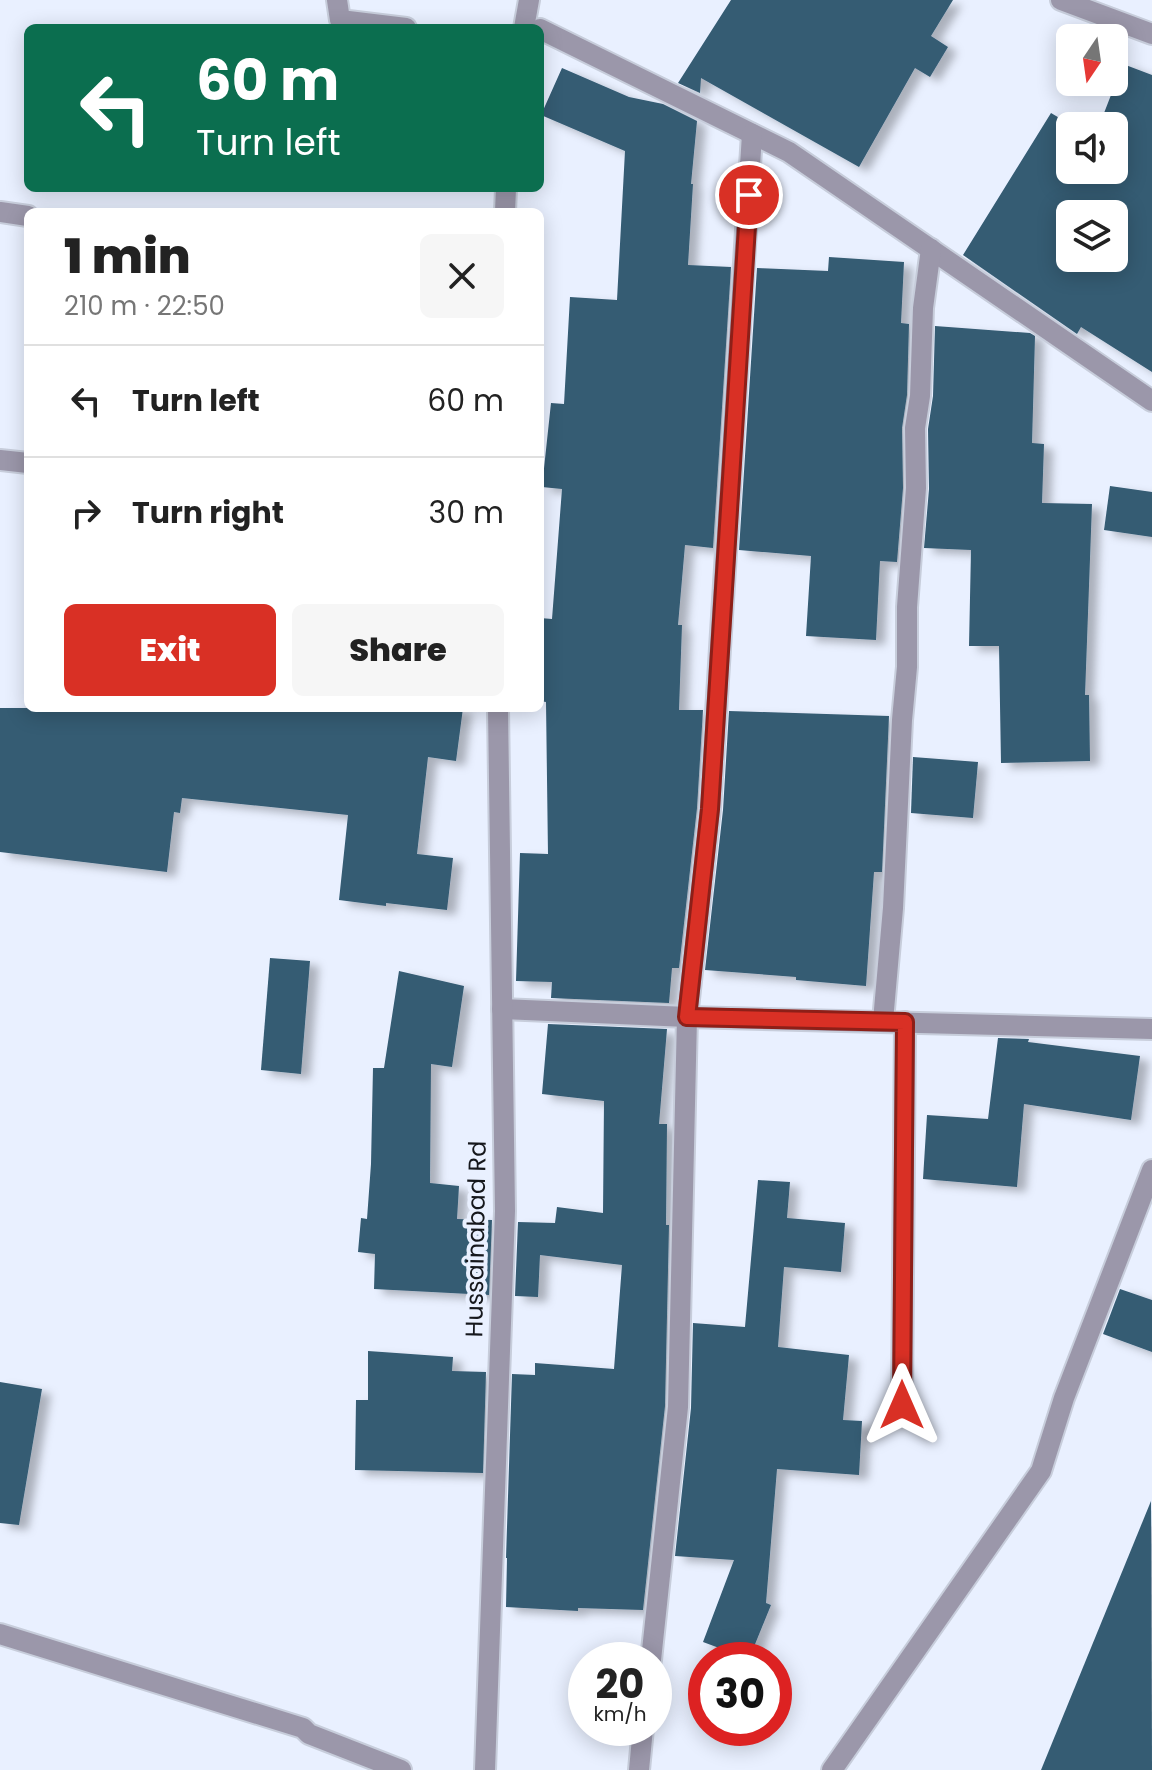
<!DOCTYPE html>
<html lang="en">
<head>
<meta charset="utf-8">
<style>
  :root { --surface:#fff; --page:#f6f6f6; --text:#222; --muted:#767676; --line:#e0e0e0; --accent:#d93025 }
  body { margin:0; font-family:Poppins,sans-serif; background:var(--page); color:var(--text); height:100vh; display:flex; flex-direction:column; font-size:30px; white-space:nowrap }
  * { box-sizing:border-box; margin:0 }
  p { font-size:26px; color:var(--muted) }
  .icon { flex:none; width:44px; height:44px; fill:none; stroke:currentColor; stroke-width:2; stroke-linecap:round; stroke-linejoin:round }
  .map { position:relative; flex:1; overflow:hidden }
  .side { position:absolute; left:24px; top:208px; width:520px; height:504px; display:flex; flex-direction:column; background:var(--surface); border-radius:12px; box-shadow:0 4px 20px #0003 }
  .side>* { flex:none }
  .banner { position:absolute; left:24px; top:24px; width:520px; height:168px; border-radius:12px; box-shadow:0 4px 20px #0003; background:#0b6e4f; color:#fff; overflow:hidden }
  .needle { width:52px; rotate:193deg }
  .tools { position:absolute; left:1056px; top:24px; display:grid; gap:16px }
  .tools a { display:grid; place-items:center; width:72px; height:72px; border-radius:12px; background:var(--surface); box-shadow:0 4px 20px #0003; font-size:40px }
  .speed { position:absolute; left:568px; top:1642px; display:flex; gap:16px; font-size:40px; font-weight:700; text-align:center }
  .speed>* { display:grid; place-content:center; width:104px; height:104px; border-radius:50%; background:var(--surface); box-shadow:0 4px 20px #0003; line-height:1 }
  .speed small { font-size:20px; font-weight:400 }
  .speed .limit { border:12px solid #d22; background:#fff; color:#111 }
  .pin { position:absolute; display:grid; place-items:center; width:68px; height:68px; color:#fff; margin:-34px; border:4px solid #fff; border-radius:50%; box-shadow:0 2px 8px #0007 }
  .me { position:absolute; width:88px; margin:-44px; rotate:0deg; stroke-linejoin:round; filter:drop-shadow(0 0 6px #0008) }
  .turn { display:flex; align-items:center; gap:28px; height:168px; padding:0 40px; font-size:36px }
  .turn .icon { width:104px; height:104px; stroke-width:2.5 }
  .turn b { display:block; font-size:56px; line-height:68px }
  .round { display:grid; place-items:center; flex:none; width:84px; height:84px; border-radius:12px; background:var(--page) }
  .head { display:flex; align-items:center; justify-content:space-between; height:136px; padding:0 40px }
  h1 { font-size:48px; font-weight:800; line-height:60px }
  .cta { display:flex; gap:16px; margin-top:auto; padding:16px 40px }
  .cta a { flex:1; height:92px; border-radius:12px; background:var(--accent); color:#fff; font-size:32px; font-weight:800; line-height:92px; text-align:center }
  .cta a+a { background:var(--page); color:var(--text) }
  ul { padding:0; list-style:none }
  li { display:flex; align-items:center; gap:24px; height:112px; padding:0 40px; border-top:2px solid var(--line) }
  li div { flex:1 }
  li b { display:block; font-size:30px }
  li em { font-style:normal }
  .map>svg:first-child { display:block }
</style>
</head>
<body>
<div class="map">
<svg width="1152" height="1770" viewBox="0 0 1152 1770">
  <defs>
    <filter id="shadow"><feDropShadow dx="9" dy="5" stdDeviation="4" flood-color="#0004"/></filter>
  </defs>
  <rect width="100%" height="100%" fill="#e9f0ff"/>
  <g fill="#345b73" fill-rule="evenodd" filter="url(#shadow)">
    <polygon points="731,0 953,0 931,36 948,47 930,77 915,68 859,167 701,78 700,93 678,83"/>
    <path d="M1123,64L1152,75V372L1081,327L1077,334L963,255L1051,113L1073,126H1070V170H1114V126H1099ZM1070,214H1114V258H1070Z"/>
    <polygon points="562,68 629,97 663,104 697,121 691,184 693,184 688,265 731,267 713,548 685,545 678,625 682,625 679,710 703,710 697,808 679,968 672,968 669,1003 551,998 552,982 516,981 520,853 548,854 546,702 540,701 540,618 552,619 562,489 542,487 551,403 564,404 570,297 617,300 625,151 541,115"/>
    <polygon points="829,257 904,262 901,323 909,324 907,395 902,428 903,488 897,562 880,561 876,640 806,636 811,556 739,550 757,268 828,271"/>
    <polygon points="935,326 1030,333 1035,336 1032,443 1044,444 1042,503 1092,504 1085,695 1089,695 1090,761 1001,763 999,646 969,646 971,550 924,548 929,489 928,429 933,396"/>
    <polygon points="1110,486 1152,492 1152,537 1104,530"/>
    <polygon points="0,708 463,708 456,761 428,757 417,854 453,858 447,910 386,903 386,906 339,900 348,815 182,798 180,813 174,812 167,872 0,852"/>
    <polygon points="729,711 889,716 882,872 874,872 866,986 796,980 796,977 705,970 723,810"/>
    <polygon points="913,757 978,762 973,818 911,813"/>
    <polygon points="270,958 310,961 301,1074 261,1070"/>
    <polygon points="399,971 464,986 452,1067 431,1064 430,1183 459,1186 457,1219 492,1220 489,1295 374,1289 375,1254 358,1252 361,1218 367,1219 371,1164 373,1068 384,1068"/>
    <polygon points="548,1024 667,1029 659,1124 667,1124 666,1225 669,1225 665,1406 643,1610 578,1608 578,1611 506,1607 507,1558 506,1558 512,1374 535,1375 535,1363 614,1369 622,1265 540,1255 538,1297 515,1296 518,1222 555,1223 557,1207 603,1213 604,1101 542,1094"/>
    <polygon points="998,1038 1029,1039 1028,1042 1140,1056 1131,1120 1024,1104 1017,1187 923,1179 927,1115 988,1119"/>
    <polygon points="758,1180 790,1182 787,1218 845,1223 841,1272 784,1267 778,1347 849,1355 843,1420 862,1421 859,1475 777,1469 766,1603 771,1605 749,1659 703,1642 734,1560 675,1556 691,1408 693,1323 745,1327"/>
    <polygon points="1120,1289 1152,1300 1152,1352 1103,1334"/>
    <polygon points="368,1351 453,1357 452,1371 486,1372 483,1473 355,1470 356,1400 368,1400"/>
    <polygon points="0,1382 42,1389 19,1525 0,1523"/>
    <polygon points="1151,1501 1152,1770 1041,1770"/>
  </g>
  <g fill="none" stroke-linecap="round" stroke-linejoin="round">
    <defs>
      <g id="minor">
        <polyline points="337,0 340,20 406,28"/>
        <polyline points="1061,0 1152,34"/>
        <polyline points="524,28 529,0"/>
        <polyline points="540,29 789,152 1152,401"/>
        <polyline points="0,212 28,216"/>
        <polyline points="505,212 506,188"/>
        <polyline points="0,460 28,463"/>
        <polyline points="502,1009 687,1017 1152,1029"/>
        <polyline points="883,1021 893,908 902,720 907,667 907,607 916,488 915,428 920,396 923,308 931,249"/>
        <polyline points="902,1405 905,1022"/>
        <polyline points="0,1634 303,1728 309,1734 401,1770"/>
        <polyline points="651,1660 678,1407 687,1017 710,809 752,134"/>
        <polyline points="485,1770 505,1211 498,708"/>
        <polyline points="639,1770 643,1728"/>
        <polyline points="832,1770 1041,1471 1064,1398 1152,1170"/>
      </g>
    </defs>
    <use href="#minor" stroke="#c7cddb" stroke-width="24"/>
    <use href="#minor" stroke="#9b97aa" stroke-width="20"/>
  </g>
  <g fill="none" stroke-linecap="round" stroke-linejoin="round">
    <defs>
      <polyline id="route" points="749,195 710,809 687,1017 905,1022 902,1405"/>
    </defs>
    <use href="#route" stroke="#8d1f18" stroke-width="20"/>
    <use href="#route" stroke="#d93025" stroke-width="14"/>
  </g>
  <g text-anchor="middle" stroke-width="8" stroke-linejoin="round" paint-order="stroke">
    <g font-size="24" fill="#15171c" stroke="#e9f0ff">
      <text transform="translate(476 1239) rotate(-89)" y="8">Hussainabad Rd</text>
    </g>
  </g>
</svg>
<div class="tools">
<a><svg class="needle" viewBox="-14 -14 28 28"><path d="M0-13l5 13h-10z" fill="#e53935"/><path d="M0 13l5-13h-10z" fill="#767676"/></svg></a>
<a><svg class="icon" aria-label="sound" viewBox="0 0 24 24"><path d="M4 9h4l5-4v14l-5-4H4zM17 9q2 3 0 6"/></svg></a>
<a><svg class="icon" aria-label="layers" viewBox="0 0 24 24"><path d="M12 4l9 5-9 5-9-5zM3 14l9 5 9-5"/></svg></a>
</div>
<div class="speed"><div>20<small>km/h</small></div><div class="limit">30</div></div>
<div class="pin" style="left:749px;top:195px;background:#d93025"><svg class="icon" aria-label="arrive" viewBox="0 0 24 24"><path d="M6 21V4h12l-3 4 3 4H6"/></svg></div>
<svg class="me" style="left:902px;top:1405px" viewBox="-20 -20 40 40"><path d="M0-17L14 15 0 8-14 15z" fill="#d93025" stroke="#fff" stroke-width="4"/></svg>
<div class="banner">
<div class="turn"><svg class="icon" aria-label="left" viewBox="0 0 24 24"><path d="M17 20v-9H6M10 6l-5 5 5 5"/></svg><div><b>60 m</b>Turn left</div></div>
</div>
<section class="side">
<div class="head"><div><h1>1 min</h1><p>210 m · 22:50</p></div><a class="round"><svg class="icon" aria-label="close" viewBox="0 0 24 24"><path d="M6 6l12 12M18 6L6 18"/></svg></a></div>
<ul>
<li><svg class="icon" aria-label="left" viewBox="0 0 24 24"><path d="M17 20v-9H6M10 6l-5 5 5 5"/></svg><div><b>Turn left</b></div><em>60 m</em></li>
<li><svg class="icon" aria-label="right" viewBox="0 0 24 24"><path d="M7 20v-9h11M14 6l5 5-5 5"/></svg><div><b>Turn right</b></div><em>30 m</em></li>
</ul>
<div class="cta"><a>Exit</a><a>Share</a></div>
</section>
</div>
</body>
</html>
